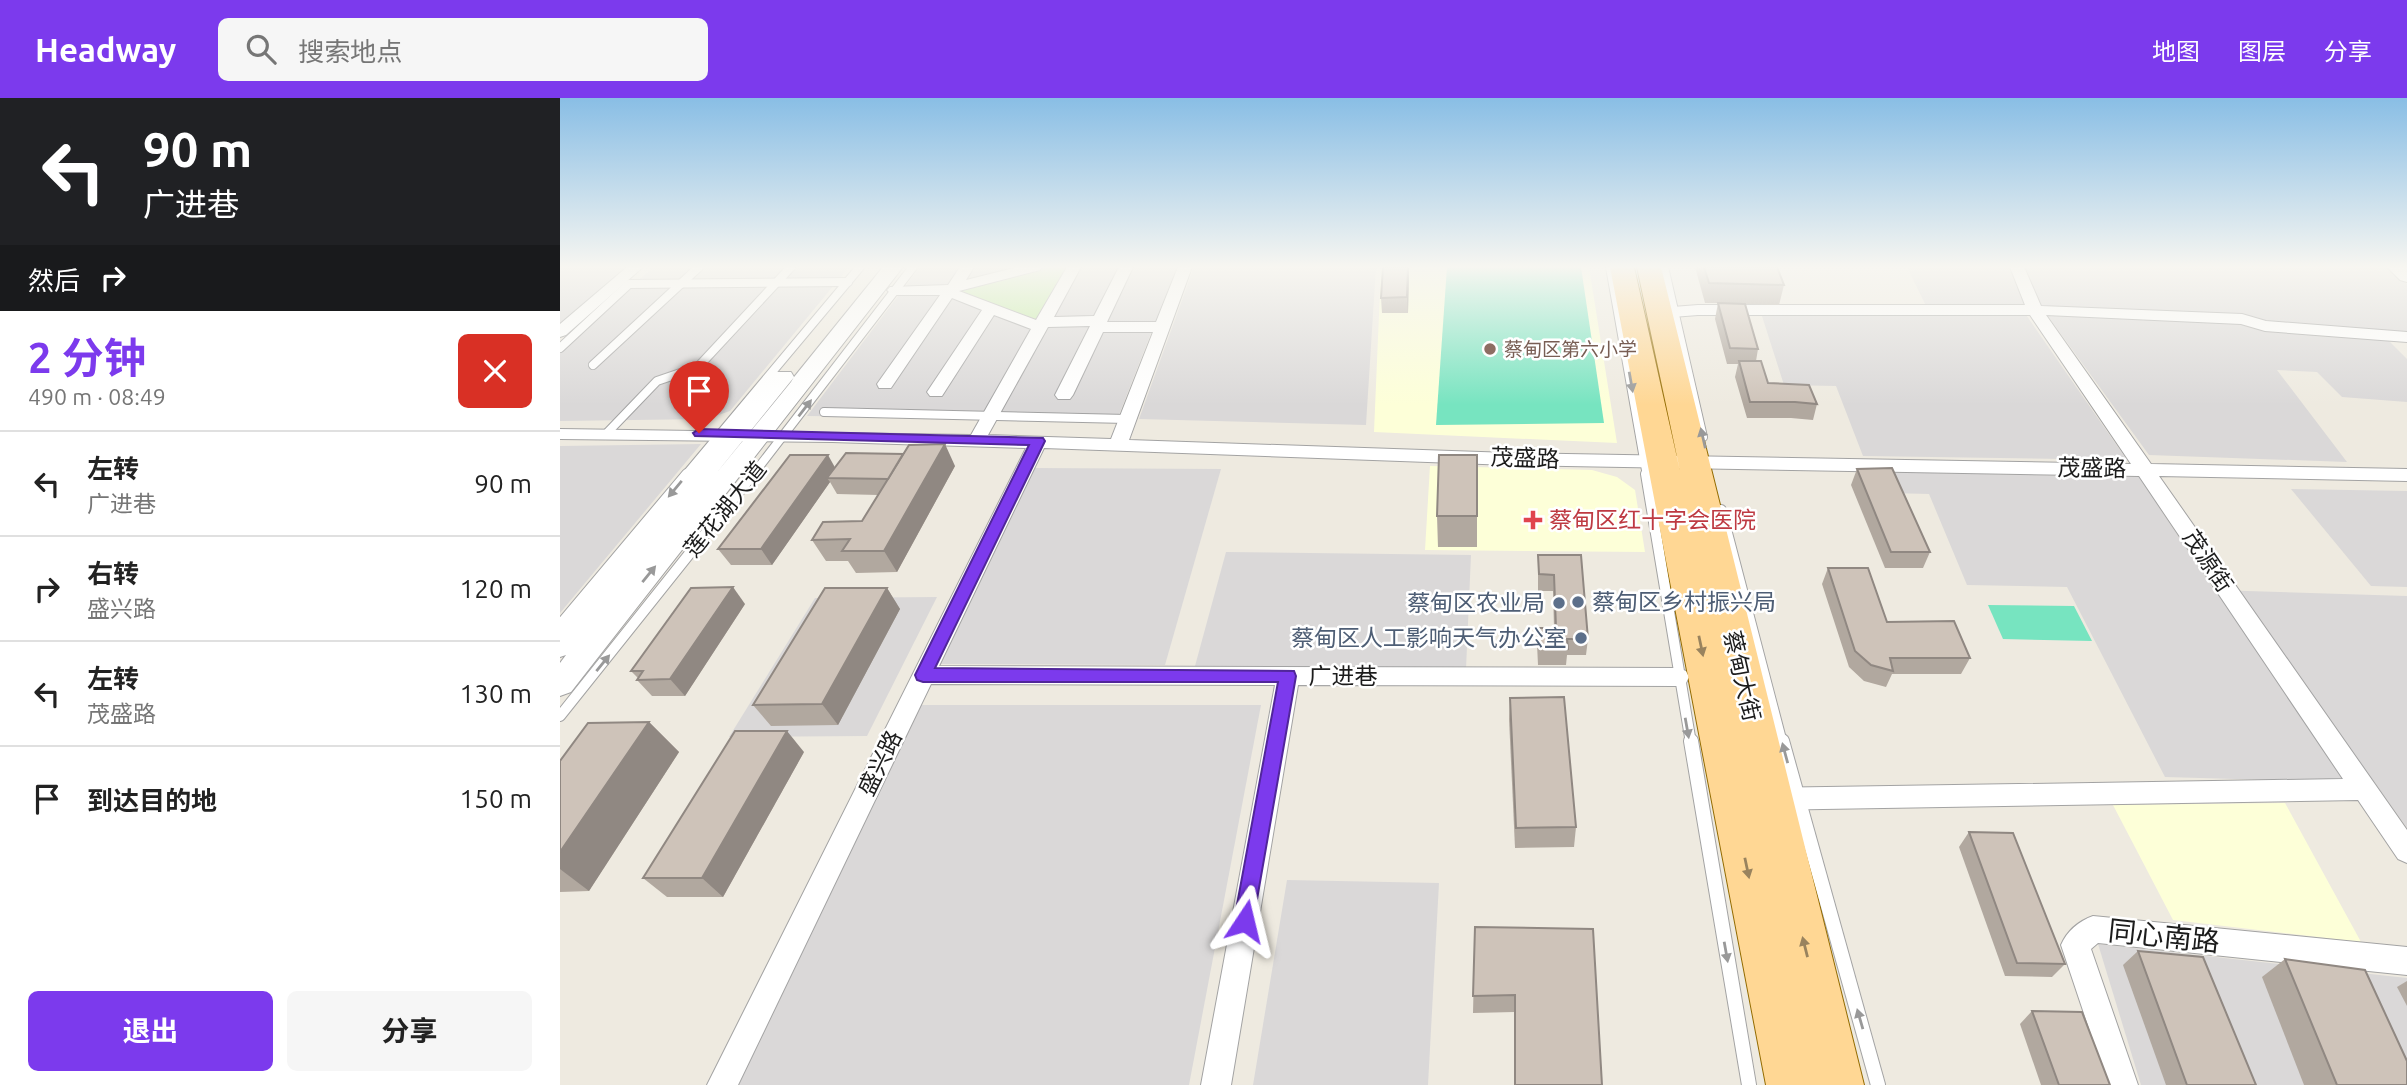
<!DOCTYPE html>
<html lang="zh">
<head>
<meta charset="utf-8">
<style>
  :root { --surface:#fff; --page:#f6f6f6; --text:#222; --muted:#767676; --line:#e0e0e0; --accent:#7c3aed }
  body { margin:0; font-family:Ubuntu,"Noto Sans SC",sans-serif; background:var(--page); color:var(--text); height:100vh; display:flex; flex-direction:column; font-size:26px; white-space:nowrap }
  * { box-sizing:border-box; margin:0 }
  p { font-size:23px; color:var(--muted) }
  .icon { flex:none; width:38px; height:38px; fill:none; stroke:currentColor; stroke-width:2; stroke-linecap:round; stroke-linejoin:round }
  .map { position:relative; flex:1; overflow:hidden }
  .sheet { display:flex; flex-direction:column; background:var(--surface); width:560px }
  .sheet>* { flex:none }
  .hud { background:#202124; color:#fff; overflow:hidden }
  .pin { position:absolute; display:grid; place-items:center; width:60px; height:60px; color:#fff; margin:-72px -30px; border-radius:50% 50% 50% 0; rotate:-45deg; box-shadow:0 0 7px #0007 }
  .pin .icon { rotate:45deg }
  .me { position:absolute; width:77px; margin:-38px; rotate:10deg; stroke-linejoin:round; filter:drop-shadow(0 0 5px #0008) }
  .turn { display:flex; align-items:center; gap:24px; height:147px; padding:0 28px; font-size:32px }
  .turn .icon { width:91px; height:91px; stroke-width:2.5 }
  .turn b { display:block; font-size:49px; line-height:60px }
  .then { display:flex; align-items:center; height:66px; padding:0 28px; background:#0003; gap:14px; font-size:26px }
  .round { display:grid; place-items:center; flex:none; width:74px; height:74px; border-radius:10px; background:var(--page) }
  .overview { display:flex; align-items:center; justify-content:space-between; height:119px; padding:0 28px }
  h1 { font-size:42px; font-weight:700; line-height:52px; color:var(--accent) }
  .primary-button { display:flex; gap:14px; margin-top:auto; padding:14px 28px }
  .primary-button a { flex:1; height:80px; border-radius:10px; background:var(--accent); color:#fff; font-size:28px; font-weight:700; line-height:80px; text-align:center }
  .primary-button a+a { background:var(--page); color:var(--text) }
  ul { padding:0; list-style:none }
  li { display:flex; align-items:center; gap:21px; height:105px; padding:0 28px; border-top:2px solid var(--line) }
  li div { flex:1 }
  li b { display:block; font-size:26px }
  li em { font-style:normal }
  header { display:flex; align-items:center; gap:42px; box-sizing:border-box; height:98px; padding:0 35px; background:var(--accent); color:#fff }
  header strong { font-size:33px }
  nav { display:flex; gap:38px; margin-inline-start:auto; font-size:24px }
  .search { width:490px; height:63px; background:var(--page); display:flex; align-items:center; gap:18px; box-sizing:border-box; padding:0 24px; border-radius:10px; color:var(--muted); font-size:26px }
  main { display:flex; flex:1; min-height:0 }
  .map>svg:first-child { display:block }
</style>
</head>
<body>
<header>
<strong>Headway</strong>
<div class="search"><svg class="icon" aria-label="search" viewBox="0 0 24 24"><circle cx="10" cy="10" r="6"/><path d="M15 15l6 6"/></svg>搜索地点</div>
<nav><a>地图</a><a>图层</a><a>分享</a></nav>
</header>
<main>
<section class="sheet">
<div class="hud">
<div class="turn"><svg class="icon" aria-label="left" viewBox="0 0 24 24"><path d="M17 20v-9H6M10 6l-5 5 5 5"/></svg><div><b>90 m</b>广进巷</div></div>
<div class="then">然后<svg class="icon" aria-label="right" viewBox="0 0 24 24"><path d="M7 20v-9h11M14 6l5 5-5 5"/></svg></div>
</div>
<div class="overview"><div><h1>2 分钟</h1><p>490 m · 08:49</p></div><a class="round" style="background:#d93025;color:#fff"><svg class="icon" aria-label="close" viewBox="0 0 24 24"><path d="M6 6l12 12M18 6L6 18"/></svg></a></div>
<ul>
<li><svg class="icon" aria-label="left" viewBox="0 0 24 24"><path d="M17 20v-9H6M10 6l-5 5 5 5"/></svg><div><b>左转</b><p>广进巷</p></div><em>90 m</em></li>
<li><svg class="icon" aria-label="right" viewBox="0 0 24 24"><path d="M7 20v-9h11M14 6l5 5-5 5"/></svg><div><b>右转</b><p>盛兴路</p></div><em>120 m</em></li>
<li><svg class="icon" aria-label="left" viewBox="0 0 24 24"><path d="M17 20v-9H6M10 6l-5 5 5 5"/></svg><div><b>左转</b><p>茂盛路</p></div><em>130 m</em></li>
<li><svg class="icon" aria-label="arrive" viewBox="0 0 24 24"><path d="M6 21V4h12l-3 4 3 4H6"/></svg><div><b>到达目的地</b></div><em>150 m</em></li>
</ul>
<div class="primary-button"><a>退出</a><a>分享</a></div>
</section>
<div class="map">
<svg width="1847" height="987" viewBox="0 0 1847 987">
  <rect width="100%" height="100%" fill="#eeeae0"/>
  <g fill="#dad8d8">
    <polygon points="0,169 68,169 0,226"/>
    <polygon points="94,169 289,169 170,313 147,321 0,323 0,244 69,182 80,181"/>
    <polygon points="360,169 617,169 557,322 247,318"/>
    <polygon points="634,169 816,169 806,327 579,321"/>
    <polygon points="1347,169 1829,169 1847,186 1847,236 1826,240 1847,261 1847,304 1782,299 1757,274 1717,272 1787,364 1589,357 1482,210 1367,210"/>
    <polygon points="1464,214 1567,362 1303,358 1276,288 1224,287 1201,215"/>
    <polygon points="141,346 0,515 0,348"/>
    <polygon points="473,370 661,371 605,567 378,566"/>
    <polygon points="1321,374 1579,379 1654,492 1847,498 1847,730 1815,685 1605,679 1507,489 1407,487 1369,396 1330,395"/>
    <polygon points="1731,391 1847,393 1847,489 1811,488"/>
    <polygon points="666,454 911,457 906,571 635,568"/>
    <polygon points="377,499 307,638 169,639 255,500"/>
    <polygon points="360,607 701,607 629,987 177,987"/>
    <polygon points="727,782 879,785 868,987 693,987"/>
    <polygon points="1538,846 1847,880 1847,987 1581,987"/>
  </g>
  <g fill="#fdffd8">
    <polygon points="821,169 1029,169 1057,345 814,334"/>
    <polygon points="870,368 1032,372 1057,379 1075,392 1085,454 865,452"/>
    <polygon points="1725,705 1801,844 1613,822 1553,707"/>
  </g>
  <polygon fill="#c2eda1" points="491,169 509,169 478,222 394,192"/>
  <g fill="#77e4c0">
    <polygon points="887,169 1021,169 1044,325 876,327"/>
    <polygon points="1428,507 1514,508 1532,543 1443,541"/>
  </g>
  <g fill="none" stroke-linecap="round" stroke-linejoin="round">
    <defs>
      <g id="service-far2">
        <polyline points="1050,169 1087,378"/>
        <polyline points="1104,169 1143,339"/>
        <polyline points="0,250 69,186 288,184"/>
        <polyline points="33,267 139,169"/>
        <polyline points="264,314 567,321"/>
        <polyline points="47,335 97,283 138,269 231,169"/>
        <polyline points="125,378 300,169"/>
        <polyline points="192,378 353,169"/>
      </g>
      <g id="service-far1">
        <polyline points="1086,376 1131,645"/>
        <polyline points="1161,412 1222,645"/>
        <polyline points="0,527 127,376"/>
        <polyline points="0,618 193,376"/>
      </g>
      <g id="service">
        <polyline points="1131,643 1189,987"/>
        <polyline points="1222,643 1318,987"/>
      </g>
      <g id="minor">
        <polygon points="67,169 83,169 6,237 0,239 0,226"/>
        <path d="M400,169H414L406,182L458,169H482L480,172L399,193L476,222L507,169H521L494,219L534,218L559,169H573L547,224H596L618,169H632L569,342L950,355L1571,366L1470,217H1138L1100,220L1092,215L1100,210L1138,207H1465L1450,169H1464L1481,208L1682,216L1706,223L1847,234V244L1705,233L1681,226L1486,217L1591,366L1847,371V383L1599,378L1847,732V765L1838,761L1798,702L1210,712L1201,709L1197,701L1201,693L1210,690L1783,681L1579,378L950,367L484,350L379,568L1118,570L1126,573L1129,579L1126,585L1118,588L738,587L671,987H641L715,587L371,586L178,987H147L466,350L272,344L0,341V331L411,337L471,231L434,217L382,298H370L367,294L422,212L392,200L331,290H319L317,286L380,197H335L330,195L327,192L330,189L388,187ZM530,228L495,297L498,301H510L513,297L543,234H593L551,341L428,337L488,229Z"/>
        <path d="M1533,818L1847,849V877L1538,845L1531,851L1578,987H1548L1501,847C1507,833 1519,823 1533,818Z"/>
      </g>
      <g id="tertiary">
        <polygon points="323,169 343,169 11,594 0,598 0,565 6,557 0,559 0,528 215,274 231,274 234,279 231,284 154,378"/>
        <polygon points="1827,169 1847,169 1847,184 1840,182"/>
      </g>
      <polygon id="primary" points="1050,169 1074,169 1120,373 1077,169 1101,169 1304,987 1206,987"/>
    </defs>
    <use href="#service-far2" stroke="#a3a3a3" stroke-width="10"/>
    <use href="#service-far1" stroke="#a3a3a3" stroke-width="12"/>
    <use href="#service" stroke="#a3a3a3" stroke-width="16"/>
    <use href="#minor" stroke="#a3a3a3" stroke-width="2"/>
    <use href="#tertiary" stroke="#a3a3a3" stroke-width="2"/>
    <use href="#primary" stroke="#936b00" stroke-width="2"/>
    <use href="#service-far2" stroke="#fff" stroke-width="8"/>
    <use href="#service-far1" stroke="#fff" stroke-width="10"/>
    <use href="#service" stroke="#fff" stroke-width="14"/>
    <use href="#minor" fill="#fff" fill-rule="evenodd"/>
    <use href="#tertiary" fill="#fff" fill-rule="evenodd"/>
    <use href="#primary" fill="#ffd794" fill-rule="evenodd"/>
  </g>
  <g fill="#b1a89f">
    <polygon points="823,169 860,169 849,170 848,215 822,215 821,200"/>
    <polygon points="1135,169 1217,169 1224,187 1219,207 1185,206 1198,251 1196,263 1208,285 1257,306 1253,322 1231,320 1187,320 1175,279 1178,266 1167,266 1155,221 1158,205 1145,205"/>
    <polygon points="917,357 917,449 878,449 877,418"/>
    <polygon points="395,368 337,474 296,475 288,463 266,463 252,442 302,423 318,397 277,396 270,384 212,467 171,467 158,451 275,369"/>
    <polygon points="1297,371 1370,454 1363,470 1325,470 1291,387"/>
    <polygon points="978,457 1021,457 1028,541 1026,557 1007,557 1006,567 978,567 977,546 978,530 994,530 993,493 978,493"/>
    <polygon points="1268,470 1327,524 1410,560 1401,576 1332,576 1326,589 1304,583 1289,569 1262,486"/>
    <polygon points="327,490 340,511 278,627 211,628 193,607"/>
    <polygon points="185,506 125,598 92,598 77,582 78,580 71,573"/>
    <polygon points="950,600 1016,729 1014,749 955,750 949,621"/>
    <polygon points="89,624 119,654 29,793 0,794 0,663"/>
    <polygon points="244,654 163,799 107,799 83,780"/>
    <polygon points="1409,734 1505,866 1492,879 1445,878 1399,749"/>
    <polygon points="915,829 1042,987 954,987 954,914 913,915"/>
    <polygon points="1578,853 1696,987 1606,987 1563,867"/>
    <polygon points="1725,861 1847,987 1744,987 1702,879"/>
    <polygon points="1847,883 1847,908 1837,889"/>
    <polygon points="1472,913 1550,987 1481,987 1460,926"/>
  </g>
  <g fill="#908882">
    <polygon points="848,169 849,169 848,215 847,199"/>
    <polygon points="385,346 395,368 337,474 324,453"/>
    <polygon points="268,357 277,373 267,380 270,384 212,467 201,451"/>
    <polygon points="173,489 185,506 125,598 110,581"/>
    <polygon points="327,490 340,511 278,627 262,606"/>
    <polygon points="89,624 119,654 29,793 0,771 0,754"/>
    <polygon points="227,633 244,654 163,799 142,780"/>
  </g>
  <g fill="#cec3b9" stroke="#908882" stroke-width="2">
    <polygon points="823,169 848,169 847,199 821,200"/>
    <polygon points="1144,169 1217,169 1224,187 1149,185"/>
    <polygon points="1158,205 1185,206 1198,251 1170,250"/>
    <polygon points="1179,263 1201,263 1208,285 1249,287 1257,306 1235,304 1190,304"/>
    <polygon points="385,346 324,453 282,453 290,441 252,442 263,424 302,423 349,347"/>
    <polygon points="286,355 343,356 328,381 267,380"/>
    <polygon points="230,357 268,357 201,451 158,451"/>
    <polygon points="879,357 917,357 917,418 877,418"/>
    <polygon points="1332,370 1370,454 1331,454 1297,371"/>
    <polygon points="978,457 1021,457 1028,541 1007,541 1008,551 979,550 978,530 996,530 994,477 979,476"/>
    <polygon points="1268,470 1308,470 1327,524 1394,523 1410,560 1330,560 1333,573 1311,567 1295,553"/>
    <polygon points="173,489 110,581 77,582 83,573 71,573 131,490"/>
    <polygon points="265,490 327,490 262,606 193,607"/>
    <polygon points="1004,599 1016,729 956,730 950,600"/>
    <polygon points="89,624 0,754 0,663 28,625"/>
    <polygon points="175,633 227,633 142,780 83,780"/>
    <polygon points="1409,734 1453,735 1505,866 1457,865"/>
    <polygon points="915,829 1033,831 1042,987 955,987 955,897 913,898"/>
    <polygon points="1578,853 1643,859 1696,987 1627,987"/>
    <polygon points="1725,861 1805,872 1847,963 1847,987 1777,987"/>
    <polygon points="1472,913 1522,914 1550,987 1499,987"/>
  </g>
  <defs><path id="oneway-solid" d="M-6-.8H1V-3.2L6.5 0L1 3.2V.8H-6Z" transform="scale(1.75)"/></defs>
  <g fill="#999">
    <use href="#oneway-solid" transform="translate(1071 284) rotate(80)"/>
    <use href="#oneway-solid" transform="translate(245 310) rotate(-52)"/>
    <use href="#oneway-solid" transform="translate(1143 340) rotate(-103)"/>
    <use href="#oneway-solid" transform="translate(115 391) rotate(130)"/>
    <use href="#oneway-solid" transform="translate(89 476) rotate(-51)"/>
    <use href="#oneway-solid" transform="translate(43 565) rotate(-51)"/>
    <use href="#oneway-solid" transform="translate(1127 630) rotate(80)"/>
    <use href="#oneway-solid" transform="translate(1225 655) rotate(-105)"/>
    <use href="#oneway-solid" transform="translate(1166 854) rotate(80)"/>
    <use href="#oneway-solid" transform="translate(1300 921) rotate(-106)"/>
  </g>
  <g fill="#99835e">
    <use href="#oneway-solid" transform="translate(1141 548) rotate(78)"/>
    <use href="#oneway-solid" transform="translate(1187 770) rotate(78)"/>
    <use href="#oneway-solid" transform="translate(1245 849) rotate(-104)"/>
  </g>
  <linearGradient id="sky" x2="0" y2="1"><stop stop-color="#89bee5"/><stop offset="0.55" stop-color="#f7f6f1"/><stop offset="1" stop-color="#f7f6f1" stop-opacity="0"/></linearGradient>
  <rect width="1847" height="307" fill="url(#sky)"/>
  <polygon fill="#7c3aed" stroke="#51269a" stroke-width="2" points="139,331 483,340 485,343 375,570 734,573 736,578 692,830 685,833 677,830 674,823 718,584 363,584 357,582 355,577 469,347 135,338 133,335"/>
  <circle fill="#8d6e63" stroke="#fff" stroke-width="2.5" cx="930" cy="251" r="7"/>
  <path fill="#e0444e" stroke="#fff" stroke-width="2.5" d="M969.5 411.5h7v7h7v7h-7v7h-7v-7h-7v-7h7z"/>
  <g fill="#5c6f8a" stroke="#fff" stroke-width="2.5">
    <circle cx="1018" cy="504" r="7"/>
    <circle cx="999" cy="505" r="7"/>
    <circle cx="1021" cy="540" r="7"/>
  </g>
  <g text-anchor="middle" stroke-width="5" stroke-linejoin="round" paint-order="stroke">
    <g font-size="19" fill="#785e54" stroke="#fff" text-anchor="start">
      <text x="944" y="258">蔡甸区第六小学</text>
    </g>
    <g font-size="23" fill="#1c1c1c" stroke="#fff">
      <text transform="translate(965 360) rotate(2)" y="8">茂盛路</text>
      <text transform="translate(1532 370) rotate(1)" y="8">茂盛路</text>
      <text transform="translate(165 411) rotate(-51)" y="8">莲花湖大道</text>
      <text transform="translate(1648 463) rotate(56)" y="8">茂源街</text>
      <text x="783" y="586">广进巷</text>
      <text transform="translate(1182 578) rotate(77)" y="8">蔡甸大街</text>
      <text transform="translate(320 665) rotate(-64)" y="8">盛兴路</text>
    </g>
    <g font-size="23" fill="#be3a42" stroke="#fff" text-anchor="start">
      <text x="989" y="430">蔡甸区红十字会医院</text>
    </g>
    <g font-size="23" fill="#4e5e75" stroke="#fff" text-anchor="end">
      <text x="1032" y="512" text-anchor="start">蔡甸区乡村振兴局</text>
      <text x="985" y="513">蔡甸区农业局</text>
      <text x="1007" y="548">蔡甸区人工影响天气办公室</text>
    </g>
    <g font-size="28" fill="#1c1c1c" stroke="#fff">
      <text transform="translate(1604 838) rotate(6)" y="10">同心南路</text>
    </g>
  </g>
</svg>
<div class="pin" style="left:139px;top:335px;background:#d93025"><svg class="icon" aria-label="arrive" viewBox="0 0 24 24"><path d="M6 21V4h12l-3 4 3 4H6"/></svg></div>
<svg class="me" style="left:685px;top:823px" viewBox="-20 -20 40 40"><path d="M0-17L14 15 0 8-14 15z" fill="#7c3aed" stroke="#fff" stroke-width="4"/></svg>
</div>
</main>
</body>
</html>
